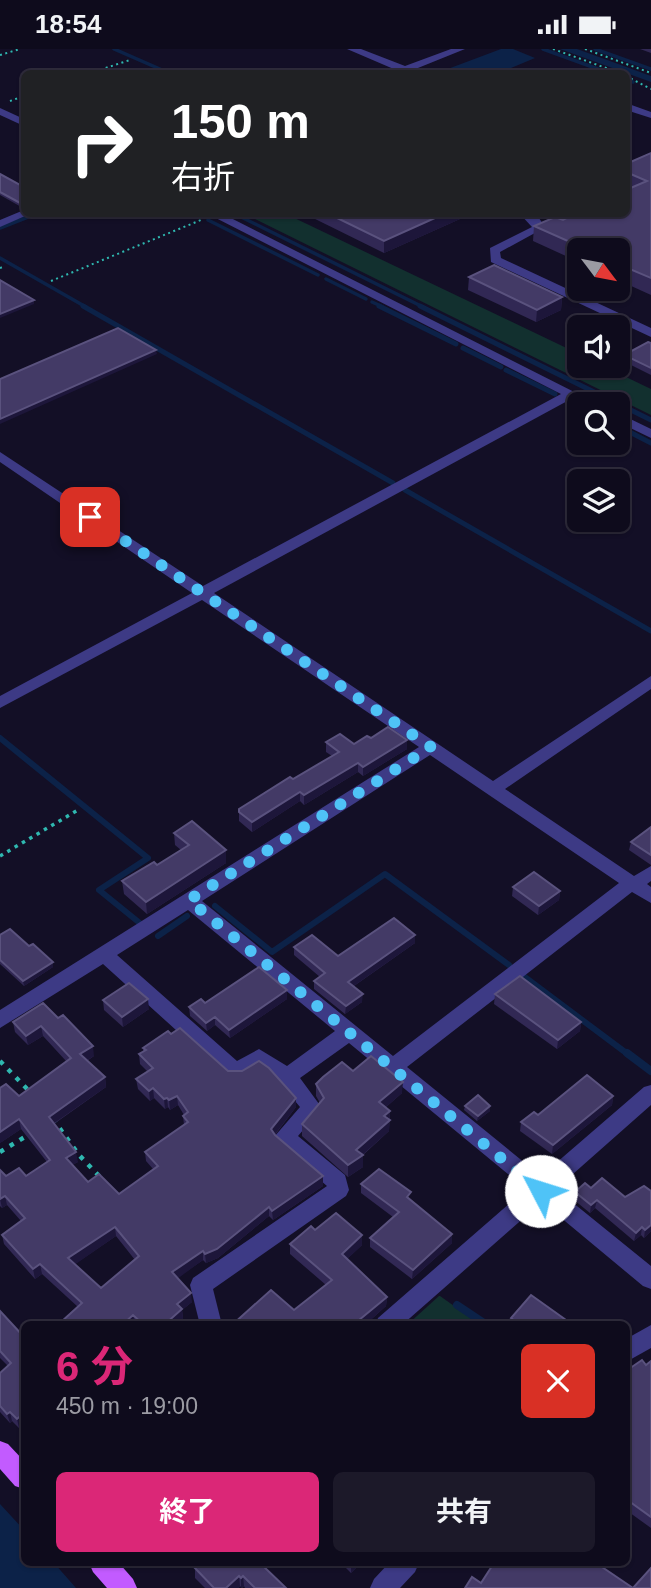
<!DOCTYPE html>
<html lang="ja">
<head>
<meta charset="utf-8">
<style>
  :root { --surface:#0e0b1c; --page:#1c1929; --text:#f1f3f6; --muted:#9b9ba3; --line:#2e2b3b; --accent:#db2777 }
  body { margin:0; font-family:Helvetica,"Noto Sans JP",sans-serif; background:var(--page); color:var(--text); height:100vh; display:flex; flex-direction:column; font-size:26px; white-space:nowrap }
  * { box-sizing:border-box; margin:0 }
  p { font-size:23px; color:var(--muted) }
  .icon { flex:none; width:38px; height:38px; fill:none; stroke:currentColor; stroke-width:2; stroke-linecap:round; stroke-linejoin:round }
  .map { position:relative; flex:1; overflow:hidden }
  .sheet { position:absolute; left:21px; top:1272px; width:609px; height:245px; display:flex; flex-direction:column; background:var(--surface); border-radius:10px; box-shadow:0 2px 5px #0004,0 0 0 2px var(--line) }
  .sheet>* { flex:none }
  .guide { position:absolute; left:21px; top:21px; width:609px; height:147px; border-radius:10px; box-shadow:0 2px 5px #0004,0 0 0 2px var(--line); background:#202124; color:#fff; overflow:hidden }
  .needle { width:46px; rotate:122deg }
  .controls { position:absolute; left:567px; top:189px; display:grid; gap:14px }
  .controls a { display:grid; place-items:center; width:63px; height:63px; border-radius:10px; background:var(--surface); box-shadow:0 2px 5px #0004,0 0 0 2px var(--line); font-size:35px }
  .pin { position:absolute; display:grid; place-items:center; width:60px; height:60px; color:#fff; margin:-30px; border-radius:14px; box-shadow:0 4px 10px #0006 }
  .me { position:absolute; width:77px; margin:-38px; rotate:310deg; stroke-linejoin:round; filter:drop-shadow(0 0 5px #0008) }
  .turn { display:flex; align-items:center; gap:24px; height:147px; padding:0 35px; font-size:32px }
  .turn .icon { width:91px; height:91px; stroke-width:2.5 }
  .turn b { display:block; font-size:49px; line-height:60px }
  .round { display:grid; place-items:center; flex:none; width:74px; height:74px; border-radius:10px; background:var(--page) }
  .summary { display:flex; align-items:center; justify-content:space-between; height:119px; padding:0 35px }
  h1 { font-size:42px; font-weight:700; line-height:52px; color:var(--accent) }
  .primary-button { display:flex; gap:14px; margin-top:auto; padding:14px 35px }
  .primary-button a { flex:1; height:80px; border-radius:10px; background:var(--accent); color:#fff; font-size:28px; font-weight:700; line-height:80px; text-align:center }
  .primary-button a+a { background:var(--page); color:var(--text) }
  .status { display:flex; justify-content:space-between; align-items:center; height:49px; padding:0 35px; background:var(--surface); direction:ltr }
  .status svg { height:19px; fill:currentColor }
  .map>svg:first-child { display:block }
</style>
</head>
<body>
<div class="status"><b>18:54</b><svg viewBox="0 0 49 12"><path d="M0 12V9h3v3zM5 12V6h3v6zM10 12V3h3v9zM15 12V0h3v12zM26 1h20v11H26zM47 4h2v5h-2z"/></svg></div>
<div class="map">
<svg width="651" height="1539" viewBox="0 0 651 1539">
  <rect width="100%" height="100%" fill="#130f26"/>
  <g fill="#12302f">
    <polygon points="245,165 286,165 579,305 579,317 603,317 651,340 651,366"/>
    <polygon points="439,1247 440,1247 481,1276 407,1276"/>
  </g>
  <g fill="#0c2248">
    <polygon points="501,0 513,0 535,9 511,19 514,21 505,24 437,24"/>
    <polygon points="560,0 577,0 651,27 651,33"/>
    <polygon points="0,1455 24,1481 24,1514 54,1514 76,1539 0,1539"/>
  </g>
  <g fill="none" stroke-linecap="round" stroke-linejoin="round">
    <g stroke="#0c2248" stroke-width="3.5">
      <polyline points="114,0 169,24"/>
      <polyline points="543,0 609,24"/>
      <polyline points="595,0 651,20"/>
      <polyline points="626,31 633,33"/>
      <polyline points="196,164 204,168"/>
      <polyline points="233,164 423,258"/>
      <polyline points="208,171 318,226"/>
      <polyline points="0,179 38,164"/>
      <polyline points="0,209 86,258"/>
      <polyline points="326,230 366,250"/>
      <polyline points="372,253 383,258"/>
    </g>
    <g stroke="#0c2248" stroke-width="5">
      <polyline points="83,257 393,434"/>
      <polyline points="379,257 456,295"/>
      <polyline points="420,257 651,371"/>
      <polyline points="463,299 501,318"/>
      <polyline points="506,321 555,345"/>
      <polyline points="570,353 579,358"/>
      <polyline points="618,377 651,394"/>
      <polyline points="405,441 651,582"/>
    </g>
    <g stroke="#0c2248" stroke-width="6">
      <polyline points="0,689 148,809 99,841 141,875"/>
      <polyline points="215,857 272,903 385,825 509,916"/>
      <polyline points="158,887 187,867"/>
      <polyline points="522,926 629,1006"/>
    </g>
    <g stroke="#0c2248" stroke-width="8">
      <polyline points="627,1004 651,1022"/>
      <polyline points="457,1256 487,1276"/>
    </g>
    <g stroke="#2fb8b0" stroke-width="2" stroke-dasharray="2 3.5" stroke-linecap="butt">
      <polyline points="553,0 620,24"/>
      <polyline points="585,0 651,24"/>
      <polyline points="0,6 20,0"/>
      <polyline points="90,24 130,11"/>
      <polyline points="626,27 651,40"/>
      <polyline points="10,52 24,47"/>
      <polyline points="0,219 5,217"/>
      <polyline points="51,232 201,171"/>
    </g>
    <polyline stroke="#2fb8b0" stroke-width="3.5" stroke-dasharray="3.5 5" stroke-linecap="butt" points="0,807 78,761"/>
    <g stroke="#2fb8b0" stroke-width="4.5" stroke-dasharray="4.5 7" stroke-linecap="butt">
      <polyline points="0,1012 30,1043"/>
      <polyline points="53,1070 79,1106 101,1129"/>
      <polyline points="0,1103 28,1086"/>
    </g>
    <g fill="#3d3a85" fill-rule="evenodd">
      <polygon points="347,0 361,0 405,17 451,0 465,0 408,23 391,24 396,21"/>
      <polygon points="626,54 651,63 651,69 626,61"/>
      <polygon points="0,59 24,70 24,77 0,66"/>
      <polygon points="24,161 24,164 32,164 0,178 0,171"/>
      <path d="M206,164H221L598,355H581L571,350L214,544L493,732L651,627V640L505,740L634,827L651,817V832L647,835L651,838V854L632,843L407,1018L541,1127L644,1038L651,1036V1056L556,1140L651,1217V1240L643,1237L542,1153L402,1276H375L378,1269L526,1140L349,994L300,1029L322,1059L298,1087L345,1126L349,1141L346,1147L213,1240L222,1276H200L190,1236L193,1229L327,1137L277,1094L274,1088L300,1058L280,1034L259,1018C249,1025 241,1033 229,1029L103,915L0,979V961L419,698L202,551L0,659V647L192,544L0,413V403L203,537L561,345ZM430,706L619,834L393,1007L202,852ZM188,861L335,982L287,1017L259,1000L237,1012L117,906Z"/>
      <path d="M519,164C532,164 540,165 544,179L500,203L501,209L651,279V288L491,213L490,199L532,178Z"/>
      <polygon points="618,364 651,380 651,389 618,373"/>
      <polygon points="651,1276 651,1299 626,1313 626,1290"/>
      <polygon points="389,1514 419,1514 415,1523 400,1539 370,1539 374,1530"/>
    </g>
    <g fill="#c25bff" fill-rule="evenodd">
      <polygon points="0,1392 8,1395 24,1412 24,1440 15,1437 0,1420"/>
      <polygon points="89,1514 119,1514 133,1530 137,1539 107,1539 93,1523"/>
    </g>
  </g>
  <g fill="#312854" fill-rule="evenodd">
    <polygon points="640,0 651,0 651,4"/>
    <polygon points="651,104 651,246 618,231 618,201 579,201 579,213 533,192 534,177 563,171 630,140 626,138 626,115"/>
    <polygon points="0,125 24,138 23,159 0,146"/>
    <polygon points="303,164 460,164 460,170 384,204"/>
    <polygon points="469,228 562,248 561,261 536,273 468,241"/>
    <polygon points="651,294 651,326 623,312 624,306"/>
    <polygon points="371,689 407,700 363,727 358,723 304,756 300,752 252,783 239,772 239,763 332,707 326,703 326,693 354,695"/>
    <polygon points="651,778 651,816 629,801 631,793"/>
    <polygon points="174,784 226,801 226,814 147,865 124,845 122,832 157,816 181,801 175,796"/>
    <polygon points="513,838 560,842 559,851 538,866 512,847"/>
    <polygon points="0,886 29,897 53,918 24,937 0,915"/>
    <polygon points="415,886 415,894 354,937 362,953 345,965 314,940 314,932 320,928 294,906 294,898 338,907"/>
    <polygon points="287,941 287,950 230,989 215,976 207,982 190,967 189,958 205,954"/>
    <polygon points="495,945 581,973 580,982 557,1000 494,955"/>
    <polygon points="103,951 149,960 123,978 104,961"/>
    <path d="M43,954L94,1007L87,1012L105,1028L106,1038L54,1075L78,1113L72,1116L88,1133L119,1145L153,1120L146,1112L145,1103L184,1076L183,1067L184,1066L178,1056L170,1061L168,1058L165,1060L154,1049L150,1052L138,1040L136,1030L148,1023L140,1015L139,1005L143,1003V999L171,985L228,1022L296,1058L275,1086L323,1137L273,1171L269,1167L218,1209L206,1214L203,1211L177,1229L192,1253L182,1261L183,1269L176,1276H136L135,1275L134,1276H62L61,1273L78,1258L42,1225L35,1230L4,1195L2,1186L21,1172L7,1156L2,1159L0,1157V1121L6,1127H26L47,1113L21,1080L0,1094L19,1047L66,1012L43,987L28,996L15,983L13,973ZM116,1187L135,1211L101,1239L75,1215Z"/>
    <polygon points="353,1022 402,1044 385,1059 390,1062 389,1082 363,1106 363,1118 348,1128 302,1087 302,1075 320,1054 316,1047 316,1035"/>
    <polygon points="613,1047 612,1056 552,1105 520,1082 521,1073 538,1066"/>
    <polygon points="465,1057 490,1062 477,1072 464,1061"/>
    <polygon points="361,1135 411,1151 452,1194 412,1230 370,1198 370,1189 393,1168 361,1144"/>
    <polygon points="591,1139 651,1182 644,1189 641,1186 634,1192 595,1159 590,1164 574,1151 575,1143"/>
    <polygon points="315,1181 362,1186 362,1196 347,1210 387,1248 386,1257 365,1276 232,1276 294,1261 326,1236 290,1205 290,1195"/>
    <polygon points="0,1262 24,1288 19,1379 12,1372 10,1374 0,1363 0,1324 8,1317 0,1309"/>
    <polygon points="511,1269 573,1276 510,1276"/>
    <polygon points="651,1312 651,1479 626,1461 626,1322 646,1316"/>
    <polygon points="193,1514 263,1514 262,1515 286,1539 245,1539 244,1537 242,1539 240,1537 238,1539 205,1539 195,1529 195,1518"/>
    <polygon points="341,1514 361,1514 351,1524"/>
  </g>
  <g fill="#1d163a">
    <polygon points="446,164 460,164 460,170 384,204 384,192"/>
    <polygon points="562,248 561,261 536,273 537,261"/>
    <polygon points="34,251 34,255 0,269 0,265"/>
    <polygon points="156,301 157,305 0,375 0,370"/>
    <polygon points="407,691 407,700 363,727 363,718"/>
    <polygon points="358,714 358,723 304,756 304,746"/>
    <polygon points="300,743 300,752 252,783 252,773"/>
    <polygon points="226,801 226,814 147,865 146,853"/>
    <polygon points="560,842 559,851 538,866 539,857"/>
    <polygon points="415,886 415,894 348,941 348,933"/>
    <polygon points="53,913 53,918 24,937 23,932"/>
    <polygon points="287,941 287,950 230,989 229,981"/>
    <polygon points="363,945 362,953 345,965 346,957"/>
    <polygon points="148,950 149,960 123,978 122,968"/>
    <polygon points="215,968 215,976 207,982 206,974"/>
    <polygon points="581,973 580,982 557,1000 558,991"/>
    <polygon points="41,977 43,987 28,996 26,987"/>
    <polygon points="93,997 94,1007 81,1015 80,1005"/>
    <polygon points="105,1028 106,1038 50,1077 49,1068"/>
    <polygon points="403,1033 402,1044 378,1065 379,1053"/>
    <polygon points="153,1039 154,1049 150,1052 149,1042"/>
    <polygon points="177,1047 178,1056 170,1061 169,1051"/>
    <polygon points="613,1047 612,1056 552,1105 553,1096"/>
    <polygon points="167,1049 168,1058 165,1060 164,1050"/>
    <polygon points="296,1049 296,1058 272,1089 271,1080"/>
    <polygon points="490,1057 490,1062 477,1072 478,1067"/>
    <polygon points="390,1062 389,1082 360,1108 363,1106 363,1118 348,1128 348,1116 356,1101 384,1067"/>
    <polygon points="19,1070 21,1080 0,1094 0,1083"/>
    <polygon points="76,1103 78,1113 67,1119 66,1109"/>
    <polygon points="323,1127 323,1137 273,1171 272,1162"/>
    <polygon points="5,1147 7,1156 2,1159 0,1150"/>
    <polygon points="597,1151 595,1159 590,1164 591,1156"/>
    <polygon points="269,1158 269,1167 218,1209 206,1214 205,1205"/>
    <polygon points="651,1176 651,1182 644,1189 645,1181"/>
    <polygon points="115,1178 116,1187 70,1219 68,1209"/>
    <polygon points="642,1178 641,1186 634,1192 636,1184"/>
    <polygon points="452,1185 452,1194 412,1230 413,1221"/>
    <polygon points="362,1186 362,1196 342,1215 342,1205"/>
    <polygon points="203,1202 203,1211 173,1233 172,1223"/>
    <polygon points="40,1215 42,1225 35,1230 33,1220"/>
    <polygon points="191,1244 192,1253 182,1261 183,1269 176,1276 164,1276 177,1255"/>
    <polygon points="387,1248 386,1257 365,1276 353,1276"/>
    <polygon points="133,1266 135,1275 134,1276 122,1276"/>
    <polygon points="10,1363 12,1372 10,1374 7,1365"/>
    <polygon points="24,1364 24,1375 19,1379 17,1370"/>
    <polygon points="351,1514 361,1514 351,1524"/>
    <polygon points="239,1527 240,1537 238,1539 226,1539"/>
    <polygon points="243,1527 244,1537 241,1539 241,1529"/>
  </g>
  <g fill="#433a66" stroke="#5a527e" stroke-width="2" fill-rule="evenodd">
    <polygon points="651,104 651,229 618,215 618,201 588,201 534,177 555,168 563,171 576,164 626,164 626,141 647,132 626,123 626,115"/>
    <polygon points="0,125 24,138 24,154 22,155 0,143"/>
    <polygon points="327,164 446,164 384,192"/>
    <polygon points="494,216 562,248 537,261 469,228"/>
    <polygon points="0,231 34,251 0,265"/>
    <polygon points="118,279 156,301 0,370 0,330"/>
    <polygon points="648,293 651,294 651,319 624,306"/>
    <polygon points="388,678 407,691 363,718 358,714 304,746 300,743 252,773 239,763 239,760 290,728 293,730 339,703 326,693 340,685 354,695 367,687 371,689"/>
    <polygon points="192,772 226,801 146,853 122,832 154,813 157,816 189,796 174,784"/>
    <polygon points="651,778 651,806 631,793"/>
    <polygon points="534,823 560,842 539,857 513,838"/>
    <polygon points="394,869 415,886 348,933 363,945 346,957 314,932 325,924 294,898 312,886 338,907"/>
    <polygon points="10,880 29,897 33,895 53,913 23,932 0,911 0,886"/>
    <polygon points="259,918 287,941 229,981 215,968 206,974 189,958 201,950 205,954"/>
    <polygon points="520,927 581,973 558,991 495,945"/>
    <polygon points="129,934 148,950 122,968 103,951"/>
    <path d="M43,954L58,969L63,966L93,997L80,1005L105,1028L49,1068L76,1103L66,1109L88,1133L99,1125L119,1145L158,1117L145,1103L188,1073L183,1067L188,1063L177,1047L169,1051L167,1049L164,1050L153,1039L149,1042L136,1030L153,1019L139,1005L146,1001L143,999L168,982L171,985L180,979L228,1022H242L259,1012L269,1019L296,1049L271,1080L275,1086L323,1127L272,1162L269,1158L217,1200L205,1205L203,1202L172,1223L191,1244L177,1255L182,1260L164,1276L155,1275L144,1276L133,1266L122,1276H64L61,1273L82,1254L40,1215L33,1220L2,1186L25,1169L5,1147L0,1150V1121L6,1127L19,1119L26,1127L50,1111L19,1070L0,1083V1039L6,1035L19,1047L71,1009L41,977L26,987L13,973ZM115,1178L139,1207L101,1239L68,1209Z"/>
    <polygon points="371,1007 403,1033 379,1053 390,1062 384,1067 390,1071 356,1101 363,1106 348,1116 302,1075 324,1049 316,1035 323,1028 342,1013 353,1022"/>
    <polygon points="587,1026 613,1047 553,1096 521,1073 534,1063 538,1066"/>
    <polygon points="478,1046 490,1057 478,1067 465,1057"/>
    <polygon points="379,1120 411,1143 407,1148 452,1185 413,1221 370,1189 399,1163 361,1135"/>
    <polygon points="602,1129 625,1148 644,1137 651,1142 651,1176 645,1181 642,1178 636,1184 597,1151 591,1156 575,1143 585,1134 591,1139"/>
    <polygon points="336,1164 362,1186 342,1205 387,1248 353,1276 232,1276 271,1241 294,1261 332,1231 290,1195 311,1177 315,1181"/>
    <polygon points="531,1246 573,1276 520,1276 511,1269"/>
    <polygon points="0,1262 24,1288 24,1364 17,1370 10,1363 7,1365 0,1357 0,1324 11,1314 0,1302"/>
    <polygon points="642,1311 646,1316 651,1312 651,1468 626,1450 626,1374 629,1370 626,1368 626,1322"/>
    <polygon points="199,1514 260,1514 286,1539 255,1539 243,1527 241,1529 239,1527 226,1539 214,1539 194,1518"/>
    <polygon points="494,1514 596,1514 633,1539 651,1519 651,1539 465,1539 472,1528 481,1534"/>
  </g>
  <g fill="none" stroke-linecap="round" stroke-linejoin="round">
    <polyline stroke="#4fc3f7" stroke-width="12" stroke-dasharray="0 21.6" points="90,468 431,698 189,851 541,1142"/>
  </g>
</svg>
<div class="controls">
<a><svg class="needle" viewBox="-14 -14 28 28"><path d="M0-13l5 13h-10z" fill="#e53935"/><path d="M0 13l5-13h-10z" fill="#9b9ba3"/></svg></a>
<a><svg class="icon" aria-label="sound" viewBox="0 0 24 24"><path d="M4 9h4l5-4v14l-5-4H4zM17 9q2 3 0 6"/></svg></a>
<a><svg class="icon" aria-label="search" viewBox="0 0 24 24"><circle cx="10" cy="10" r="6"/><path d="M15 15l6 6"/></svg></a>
<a><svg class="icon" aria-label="layers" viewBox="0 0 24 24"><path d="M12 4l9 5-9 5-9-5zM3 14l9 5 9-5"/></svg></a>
</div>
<div class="pin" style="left:90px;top:468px;background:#d93025"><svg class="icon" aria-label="arrive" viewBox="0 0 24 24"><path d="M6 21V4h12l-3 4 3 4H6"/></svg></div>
<svg class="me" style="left:541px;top:1142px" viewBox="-20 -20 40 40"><circle r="19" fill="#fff"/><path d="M0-13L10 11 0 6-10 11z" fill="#4fc3f7"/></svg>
<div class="guide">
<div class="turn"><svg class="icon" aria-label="right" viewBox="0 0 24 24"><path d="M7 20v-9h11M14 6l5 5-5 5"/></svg><div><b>150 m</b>右折</div></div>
</div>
<section class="sheet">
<div class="summary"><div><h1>6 分</h1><p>450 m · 19:00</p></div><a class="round" style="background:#d93025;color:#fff"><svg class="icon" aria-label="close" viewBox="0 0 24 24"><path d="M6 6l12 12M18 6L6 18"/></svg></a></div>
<div class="primary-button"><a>終了</a><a>共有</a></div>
</section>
</div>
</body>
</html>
